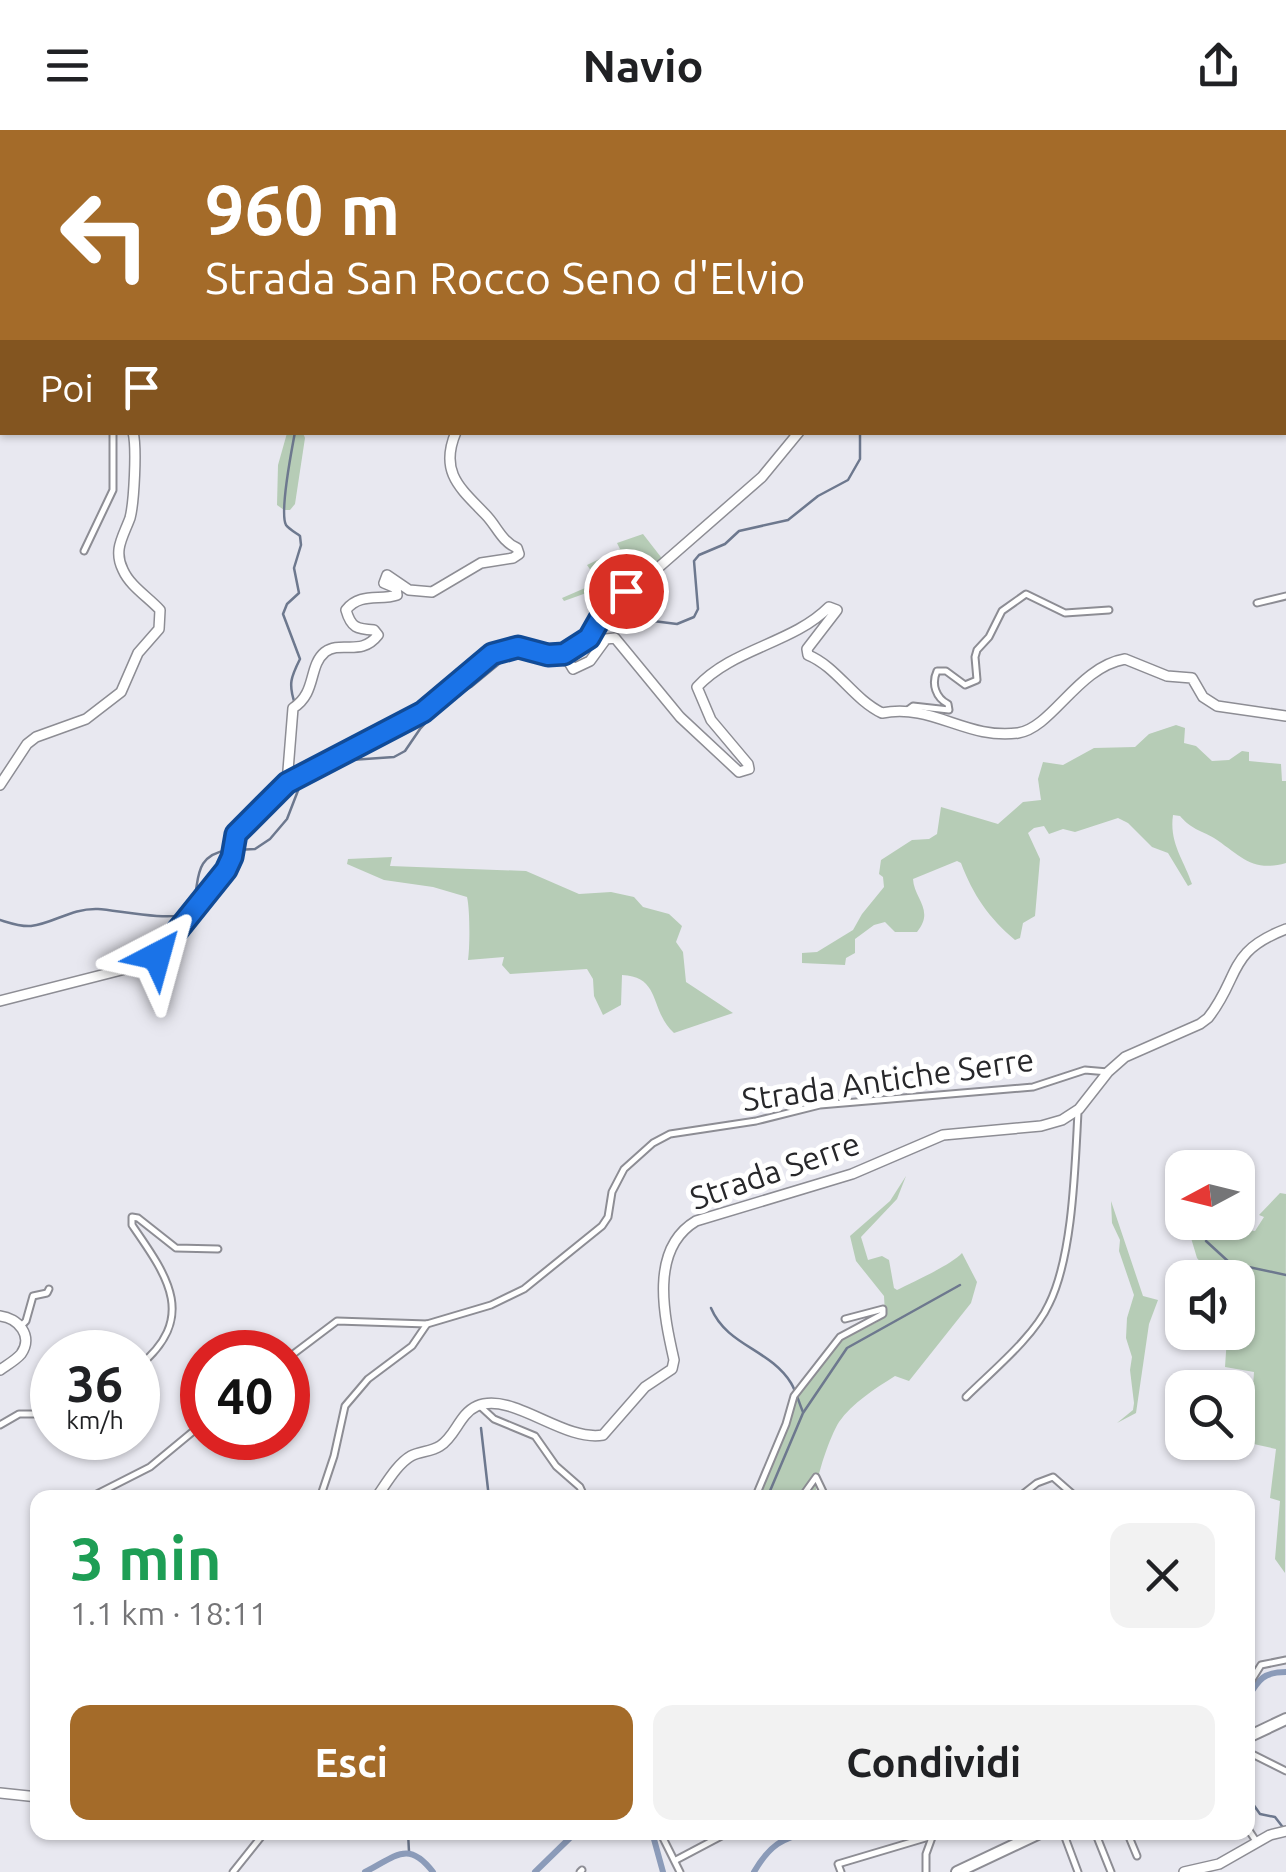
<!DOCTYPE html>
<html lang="it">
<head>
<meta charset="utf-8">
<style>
  :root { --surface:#fff; --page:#f2f2f2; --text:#202124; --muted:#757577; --accent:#a46b29 }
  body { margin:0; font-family:Ubuntu,sans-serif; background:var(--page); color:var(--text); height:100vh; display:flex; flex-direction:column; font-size:38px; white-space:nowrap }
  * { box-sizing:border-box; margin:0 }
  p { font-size:32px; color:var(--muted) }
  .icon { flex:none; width:55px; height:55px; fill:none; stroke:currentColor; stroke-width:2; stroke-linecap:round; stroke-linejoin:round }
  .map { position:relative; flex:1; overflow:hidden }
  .sheet { position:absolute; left:30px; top:1360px; width:1225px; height:350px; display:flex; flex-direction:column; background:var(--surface); border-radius:20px; box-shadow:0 2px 8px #0004 }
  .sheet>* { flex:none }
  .banner { position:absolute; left:0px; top:0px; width:1288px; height:305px; box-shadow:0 2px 8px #0004; background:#a46b29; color:#fff; overflow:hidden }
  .needle { width:65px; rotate:263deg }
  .controls { position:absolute; left:1165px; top:1020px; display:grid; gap:20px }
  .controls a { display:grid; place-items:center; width:90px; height:90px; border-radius:20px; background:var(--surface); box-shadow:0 2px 8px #0004; font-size:50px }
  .speed { position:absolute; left:30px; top:1200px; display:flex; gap:20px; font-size:50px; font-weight:700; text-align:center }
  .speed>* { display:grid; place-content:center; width:130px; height:130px; border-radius:50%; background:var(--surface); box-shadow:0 2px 8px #0004; line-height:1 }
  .speed small { font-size:25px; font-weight:400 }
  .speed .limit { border:15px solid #d22; background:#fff; color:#111 }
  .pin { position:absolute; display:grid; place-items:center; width:85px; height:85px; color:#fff; margin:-42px; border:5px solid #fff; border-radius:50%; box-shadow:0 2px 10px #0007 }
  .me { position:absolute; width:110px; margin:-55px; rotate:39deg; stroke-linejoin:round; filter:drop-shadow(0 0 8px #0008) }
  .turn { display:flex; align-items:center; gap:35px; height:210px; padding:0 40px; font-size:45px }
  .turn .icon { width:130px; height:130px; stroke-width:2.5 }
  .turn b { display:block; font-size:70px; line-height:85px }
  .then { display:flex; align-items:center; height:95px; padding:0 40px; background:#0003; gap:20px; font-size:38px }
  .round { display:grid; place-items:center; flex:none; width:105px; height:105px; border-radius:20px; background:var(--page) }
  .summary { display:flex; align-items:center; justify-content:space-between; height:170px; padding:0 40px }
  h1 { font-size:60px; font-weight:700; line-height:75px; color:#1e9e55 }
  .cta { display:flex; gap:20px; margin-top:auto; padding:20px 40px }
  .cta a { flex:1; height:115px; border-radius:20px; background:var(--accent); color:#fff; font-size:40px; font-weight:700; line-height:115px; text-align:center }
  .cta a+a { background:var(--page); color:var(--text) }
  header { display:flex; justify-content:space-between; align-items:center; height:130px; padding:0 40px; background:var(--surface); font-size:45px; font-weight:700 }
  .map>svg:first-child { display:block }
</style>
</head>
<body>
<header><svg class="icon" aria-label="menu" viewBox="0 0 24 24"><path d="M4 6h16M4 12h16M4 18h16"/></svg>Navio<svg class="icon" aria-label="share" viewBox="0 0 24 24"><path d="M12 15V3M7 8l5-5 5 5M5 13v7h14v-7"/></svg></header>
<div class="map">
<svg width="1286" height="1742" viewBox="0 0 1286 1742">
  <rect width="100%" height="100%" fill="#e8e8f0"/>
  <g fill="#b6ccb6">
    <polygon points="287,303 303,303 305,308 295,374 290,380 284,380 277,375 278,335"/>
    <polygon points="643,404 664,431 637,451 622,453 605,469 592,461 564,471 562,468 599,452 587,435 620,419 617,413"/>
    <path d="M1176,595L1185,598L1184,613L1196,616L1212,631L1229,630L1242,621L1249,622V631L1281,634L1282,651H1286V733C1252,743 1240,725 1214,708C1200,700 1191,699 1180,686L1173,685C1169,713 1184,730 1192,754L1188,756L1168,723L1152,717L1128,693L1118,688L1075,702L1063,699L1049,704L1044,696L1034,698L1028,703L1040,729L1035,786L1023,793L1020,808L1015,810C989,788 973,765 961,733L957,731L913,749C914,769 935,780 917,802H895L885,792L874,795L855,809V823L846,828L845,835L802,833V823L817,822L853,800L862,784L884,757L883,747L879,744L881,730L912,710L929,709L937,704L941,677L998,694L1023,672L1041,670L1038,649L1043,632L1063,635L1094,618L1135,617L1149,604Z"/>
    <path d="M392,727L390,736L526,741L579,764L611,762L634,767L643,777L669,784L682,796L676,812L683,822L686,852L733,883L674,903C649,880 662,847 622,845L621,875L603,885L594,866L593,849L587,839L510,844L502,835L504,827L468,830C470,817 470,779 467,767L433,757L384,750L347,734L348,729Z"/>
    <path d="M906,1046L897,1069L861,1107L868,1130L882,1126L889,1130L894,1158L897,1160C913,1152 951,1135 962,1123L977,1152L971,1173L909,1251L895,1246C876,1258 852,1273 839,1292C830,1306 814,1352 816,1367L757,1368L788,1298L798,1263L840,1211L877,1192L885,1184L884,1166L856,1131L850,1106L890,1071Z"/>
    <polygon points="1280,1063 1286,1064 1285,1443 1275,1429 1280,1371 1270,1368 1276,1319 1249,1313 1254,1242 1225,1237 1227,1207 1218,1203 1238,1202 1238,1148 1213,1147 1197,1128 1191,1108 1211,1093 1231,1093 1231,1098 1255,1101 1264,1087 1259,1085"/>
    <polygon points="1111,1071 1143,1166 1158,1170 1149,1194 1136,1283 1117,1293 1133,1280 1134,1273 1130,1240 1132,1227 1126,1208 1127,1188 1134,1165 1119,1121 1120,1110 1112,1093"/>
  </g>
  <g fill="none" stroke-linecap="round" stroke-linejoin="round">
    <g stroke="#6d788e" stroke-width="2.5">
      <polyline points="268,0 269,2"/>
      <polyline points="1013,0 1013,2"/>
      <polyline points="598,513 604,494 613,486 677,494 694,487 698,479 694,431 699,425 725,414 739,401 788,390 818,366 848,350 860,329 860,302"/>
      <path d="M295,574C288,554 291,547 300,529L283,484L287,474L299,463L294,438L301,415L300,406C296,403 289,399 286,395C279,382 292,319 295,302"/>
      <polyline points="236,720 255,719 270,709 287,689 299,658 311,648 351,630 394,627 405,621 420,599 444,573 471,557 505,529 522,525 564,535"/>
      <path d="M0,790C10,793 21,797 31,796C55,793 71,778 98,779C116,780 169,791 183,784C208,770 182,727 228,720"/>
      <polyline points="1206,1111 1230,1133 1286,1145"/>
      <path d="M711,1178C727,1216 770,1219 791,1253C796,1261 799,1273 803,1282"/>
      <polyline points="481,1298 489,1368"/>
      <polyline points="767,1368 803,1283 847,1218 960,1155"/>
      <polyline points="1248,1667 1260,1684 1275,1687 1285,1700"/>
      <polyline points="408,1702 409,1722"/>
      <polyline points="783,1702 785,1708"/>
    </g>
    <g stroke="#8b9bb9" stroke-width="6">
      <path d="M1248,1567C1259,1549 1264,1542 1286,1542"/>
      <polyline points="652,1702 663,1742"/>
      <path d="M365,1742C395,1727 408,1709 433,1742"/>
      <polyline points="535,1742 576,1702"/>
      <path d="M754,1742C769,1716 782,1707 812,1702"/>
    </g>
    <defs>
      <g id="street">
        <polyline points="1285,254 1286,254"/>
        <polyline points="84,421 113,360 113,302"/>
        <polyline points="1257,473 1286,466"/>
        <path d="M909,579L913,576L949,580L948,574C936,568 931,554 937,541H946L965,555L977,550L975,527L977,520L989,507L1002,481L1026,464L1065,483L1109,480"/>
        <polyline points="21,1196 26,1191 33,1166 47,1163 49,1159"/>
        <polyline points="288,1228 337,1191 427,1194 491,1175 524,1159 602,1096 608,1087 612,1062 624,1039 653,1013 670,1004 756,991 820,975 1033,957 1085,940 1108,942"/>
        <path d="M138,1237C198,1188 168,1147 132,1095V1087L138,1088L176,1118L218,1119"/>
        <path d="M966,1267C992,1241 1034,1207 1049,1174C1073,1126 1075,1036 1078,982"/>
        <polyline points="481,1277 494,1289 535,1306 556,1336 580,1357 585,1368"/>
        <polyline points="0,1295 19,1284 52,1284"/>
        <polyline points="89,1368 150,1337 202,1294"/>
        <polyline points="320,1368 334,1326 345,1276 368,1249 412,1216 427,1194"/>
        <polyline points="755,1368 786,1294 794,1266 840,1207 883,1184 883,1179 845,1189"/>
        <polyline points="801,1368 816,1347 826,1368"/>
        <polyline points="1018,1368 1037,1353 1053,1347 1077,1368"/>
        <polyline points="1248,1556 1261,1535 1286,1530"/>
        <polyline points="1248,1622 1286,1641"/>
        <polyline points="1248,1699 1256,1711"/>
        <polyline points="660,1702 680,1742"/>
        <polyline points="1063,1702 1078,1742"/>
        <polyline points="1095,1702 1111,1742"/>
        <polyline points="1127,1702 1137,1726"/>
        <polyline points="676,1730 729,1702"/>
        <polyline points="233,1742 265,1702"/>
        <polyline points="580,1742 582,1740"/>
        <polyline points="841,1742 838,1734 932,1706"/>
        <polyline points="926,1742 926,1724 934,1702"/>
      </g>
      <g id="secondary">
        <polyline points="553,0 557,2"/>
        <polyline points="779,0 779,2"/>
        <polyline points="104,2 104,0"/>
        <polyline points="945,2 947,0"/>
        <polyline points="1007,2 1007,0"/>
        <path d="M564,524L573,539L590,531L606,509L615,508L680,587L739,642L749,639L748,634L711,590L697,557C733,518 792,514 829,477L837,480L807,519L808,525C837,537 853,569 882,583C933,573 966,610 1018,603C1052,598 1078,537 1125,529L1167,546L1192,548L1203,567L1217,576L1286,586"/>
        <path d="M287,653L293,578C317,563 308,536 325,522C341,510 361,527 378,505L374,500C357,499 351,498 346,480C360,462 380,471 397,465L396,458L384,453L387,445L409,460L432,462L481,433L513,428L519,424L517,418C501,411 497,396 485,384C460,358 439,342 456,302"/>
        <path d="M0,655L27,614L36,607L86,589L121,562L138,523L159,499L160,480C148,467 130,456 123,440C113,420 123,407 130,388C134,373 137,318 133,302"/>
        <polyline points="0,871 141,835 157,826 226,739 233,727 232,711 238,701 287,653 423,582 493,525 518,517 560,525 583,512 612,470 643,451 762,347 799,302"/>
        <path d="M0,1186C18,1188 34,1206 21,1224C16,1230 7,1235 0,1240"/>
        <path d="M376,1368C386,1354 397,1334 411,1326C420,1321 431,1322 440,1316C456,1306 459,1284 477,1276C512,1261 563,1312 603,1305L645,1257L672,1239L674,1230C664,1186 649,1119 696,1091L852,1044L943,1005L1041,996L1062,990L1079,979L1108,942L1125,927L1200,894L1208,888C1241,846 1226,822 1286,799"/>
        <polyline points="0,1663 38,1667"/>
        <polyline points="1184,1742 1219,1734 1270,1705 1286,1701"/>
      </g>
      <g id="primary">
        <polyline points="1248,1607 1286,1589"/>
        <polyline points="957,1742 1042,1702"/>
      </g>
    </defs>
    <use href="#street" stroke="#8d8d94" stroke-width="9"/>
    <use href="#secondary" stroke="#8d8d94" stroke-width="12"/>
    <use href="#primary" stroke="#8d8d94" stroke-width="14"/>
    <use href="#street" stroke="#fff" stroke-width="5"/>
    <use href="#secondary" stroke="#fff" stroke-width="9"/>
    <use href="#primary" stroke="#fff" stroke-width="10"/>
  </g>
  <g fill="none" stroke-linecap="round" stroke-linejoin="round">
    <defs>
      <polyline id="route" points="157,826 226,740 232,727 236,704 287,653 423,582 492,524 518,517 548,525 564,524 589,508 606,478 626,461"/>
    </defs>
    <use href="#route" stroke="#114b97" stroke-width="25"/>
    <use href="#route" stroke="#1a73e8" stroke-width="18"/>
  </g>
  <g text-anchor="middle" stroke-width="10" stroke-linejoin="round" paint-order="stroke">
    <g font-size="32" fill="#27272a" stroke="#fff">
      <text transform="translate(888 950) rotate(-8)" y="11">Strada Antiche Serre</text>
      <text transform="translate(775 1041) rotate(-19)" y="11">Strada Serre</text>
    </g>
  </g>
</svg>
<div class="controls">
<a><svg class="needle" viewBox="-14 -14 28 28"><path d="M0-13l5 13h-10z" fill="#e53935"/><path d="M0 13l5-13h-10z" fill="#757577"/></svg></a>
<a><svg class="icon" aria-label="sound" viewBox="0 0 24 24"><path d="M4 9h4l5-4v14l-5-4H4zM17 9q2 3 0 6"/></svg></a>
<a><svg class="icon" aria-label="search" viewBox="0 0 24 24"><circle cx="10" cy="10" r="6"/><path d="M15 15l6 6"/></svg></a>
</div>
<div class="speed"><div>36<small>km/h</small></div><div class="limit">40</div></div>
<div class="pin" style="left:626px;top:461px;background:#d93025"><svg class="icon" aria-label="arrive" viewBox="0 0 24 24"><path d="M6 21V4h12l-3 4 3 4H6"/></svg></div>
<svg class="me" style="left:157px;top:826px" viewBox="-20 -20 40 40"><path d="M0-17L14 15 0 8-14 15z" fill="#1a73e8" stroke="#fff" stroke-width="4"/></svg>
<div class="banner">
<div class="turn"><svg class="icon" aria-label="left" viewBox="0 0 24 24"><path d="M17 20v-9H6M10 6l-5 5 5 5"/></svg><div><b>960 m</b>Strada San Rocco Seno d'Elvio</div></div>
<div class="then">Poi<svg class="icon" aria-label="arrive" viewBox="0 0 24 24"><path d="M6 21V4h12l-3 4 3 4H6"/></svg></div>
</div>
<section class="sheet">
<div class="summary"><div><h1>3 min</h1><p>1.1 km · 18:11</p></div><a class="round"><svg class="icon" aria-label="close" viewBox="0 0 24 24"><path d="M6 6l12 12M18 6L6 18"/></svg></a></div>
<div class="cta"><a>Esci</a><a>Condividi</a></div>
</section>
</div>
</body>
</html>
